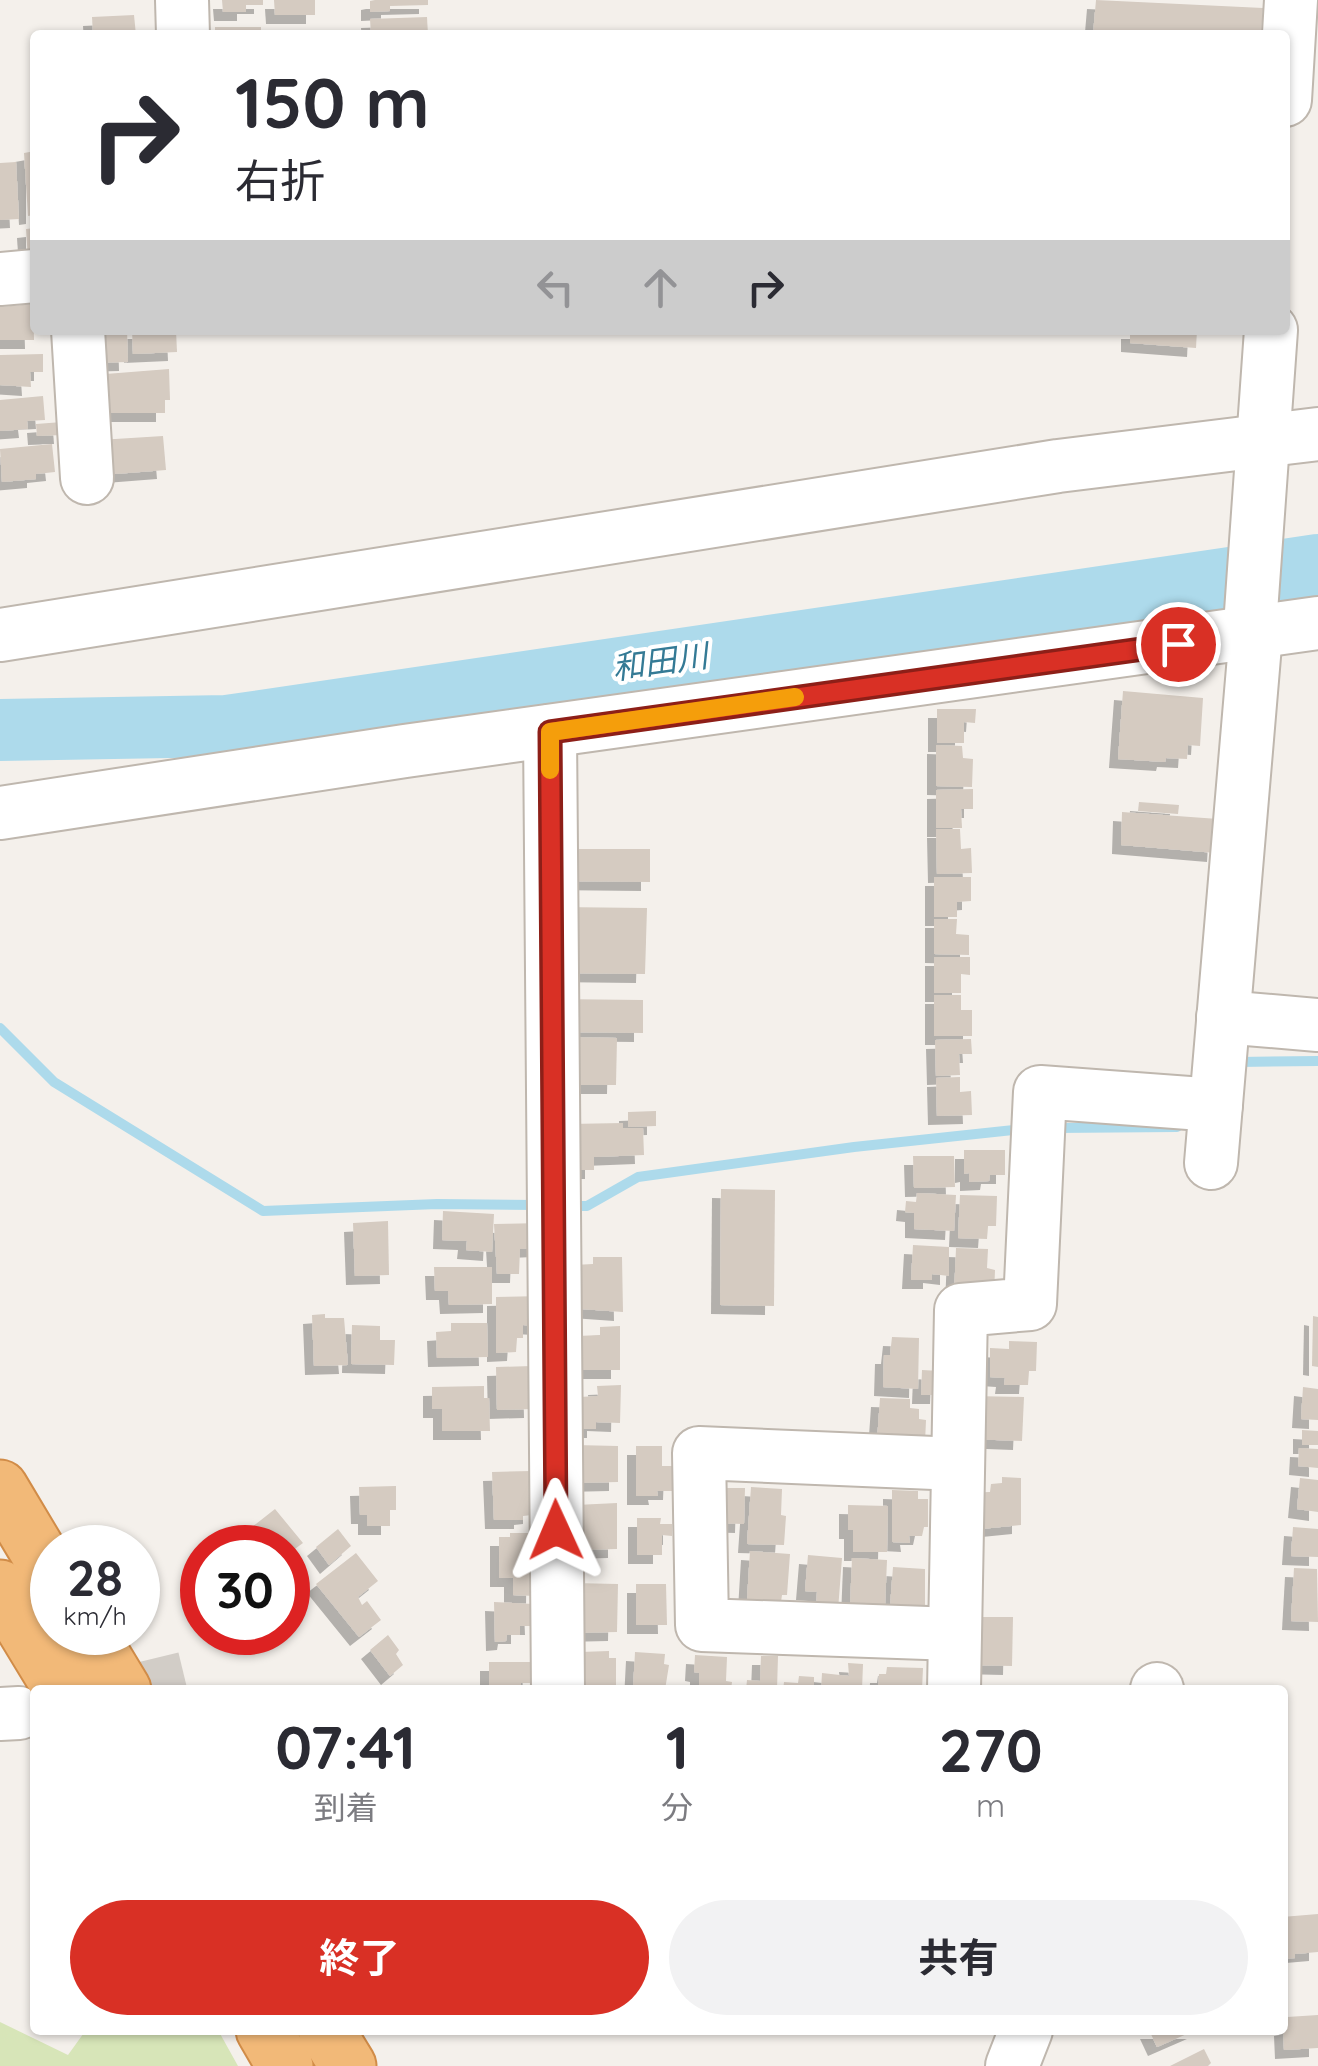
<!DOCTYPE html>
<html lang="ja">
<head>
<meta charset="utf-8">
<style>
  :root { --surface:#fff; --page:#f2f2f3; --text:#2b2b33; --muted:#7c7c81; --accent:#d93025 }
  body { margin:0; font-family:Quicksand,"Noto Sans JP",sans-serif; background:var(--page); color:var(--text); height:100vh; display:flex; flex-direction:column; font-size:38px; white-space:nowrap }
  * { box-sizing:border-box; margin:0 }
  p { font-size:32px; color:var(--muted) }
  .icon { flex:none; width:55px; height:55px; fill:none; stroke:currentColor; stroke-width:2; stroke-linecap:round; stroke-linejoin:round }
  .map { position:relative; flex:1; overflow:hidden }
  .sheet { position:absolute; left:30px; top:1685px; width:1258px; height:350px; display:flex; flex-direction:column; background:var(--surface); border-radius:10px; box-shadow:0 2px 8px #0004 }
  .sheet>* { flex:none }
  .guide { position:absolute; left:30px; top:30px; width:1260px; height:305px; border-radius:10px; box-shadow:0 2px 8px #0004; background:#fff; color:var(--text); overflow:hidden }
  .speed { position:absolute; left:30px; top:1525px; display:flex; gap:20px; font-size:50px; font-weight:700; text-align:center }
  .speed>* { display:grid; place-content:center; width:130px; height:130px; border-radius:50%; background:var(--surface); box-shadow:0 2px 8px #0004; line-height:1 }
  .speed small { font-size:25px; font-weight:400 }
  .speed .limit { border:15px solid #d22; background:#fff; color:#111 }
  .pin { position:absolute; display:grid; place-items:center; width:85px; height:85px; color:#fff; margin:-42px; border:5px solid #fff; border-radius:50%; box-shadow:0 2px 10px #0007 }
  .me { position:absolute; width:110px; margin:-55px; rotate:359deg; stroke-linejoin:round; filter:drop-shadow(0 0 8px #0008) }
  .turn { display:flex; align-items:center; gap:35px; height:210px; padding:0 40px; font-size:45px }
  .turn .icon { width:130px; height:130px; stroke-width:2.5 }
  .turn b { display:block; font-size:70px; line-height:85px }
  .lanes { display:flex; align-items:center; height:95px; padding:0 40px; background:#0003; justify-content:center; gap:50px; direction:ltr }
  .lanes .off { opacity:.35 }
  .eta { display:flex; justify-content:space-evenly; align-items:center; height:170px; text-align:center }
  .eta b { font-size:60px; font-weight:700; line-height:70px }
  .primary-button { display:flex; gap:20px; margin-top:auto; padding:20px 40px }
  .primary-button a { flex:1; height:115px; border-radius:60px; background:var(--accent); color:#fff; font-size:40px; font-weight:700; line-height:115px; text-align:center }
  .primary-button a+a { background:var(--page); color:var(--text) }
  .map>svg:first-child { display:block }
</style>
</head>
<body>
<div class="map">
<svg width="1318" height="2066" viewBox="0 0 1318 2066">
  <defs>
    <filter id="shadow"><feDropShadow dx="-9" dy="9" stdDeviation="0" flood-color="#0004"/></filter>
  </defs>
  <rect width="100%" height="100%" fill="#f4f0eb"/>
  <polygon fill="#d7e5b8" points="0,2022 68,2055 86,2030 218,2030 238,2066 0,2066"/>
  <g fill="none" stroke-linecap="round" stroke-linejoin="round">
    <g stroke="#addaeb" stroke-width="10">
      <polyline points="0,1028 54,1082 263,1211 437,1204 538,1205"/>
      <polyline points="1235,1065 1238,1062 1318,1061"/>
      <polyline points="1054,1128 1177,1127"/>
      <polyline points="570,1206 587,1206 638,1177 854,1147 1022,1129"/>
    </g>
    <polyline stroke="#addaeb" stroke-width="62" points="0,730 227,726 1318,565"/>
  </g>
  <g fill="#d5cbc1" filter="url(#shadow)">
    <polygon points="222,0 263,0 263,5 246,5 246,12 223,12"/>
    <polygon points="274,0 315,0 315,15 275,15"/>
    <polygon points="375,0 428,0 428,5 390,6 390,11 370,12 370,1"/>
    <polygon points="1096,0 1263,8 1261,35 1093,35"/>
    <polygon points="134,15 136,35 93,35 92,17"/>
    <polygon points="427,17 428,35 371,35 370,19"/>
    <rect x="215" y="27" width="46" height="8"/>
    <polygon points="35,151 35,215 28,216 24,153"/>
    <polygon points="16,162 19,219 0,220 0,163"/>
    <polygon points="35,228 35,259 28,259 26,229"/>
    <polygon points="33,304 34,340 0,340 0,307"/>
    <polygon points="89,330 127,330 128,362 91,363"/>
    <polygon points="132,330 176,330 177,352 133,354"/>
    <polygon points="1130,330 1197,330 1196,348 1130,343"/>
    <polygon points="43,354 43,372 30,372 31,387 0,385 0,355"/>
    <polygon points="169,369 170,400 165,400 165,413 95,413 93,375"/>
    <polygon points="43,396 45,420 27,421 28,429 0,431 0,400"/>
    <polygon points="62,422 63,435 37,436 36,424"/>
    <polygon points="163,436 166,470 102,475 99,440"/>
    <polygon points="52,444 55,472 36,474 36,479 2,482 0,449"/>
    <polygon points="1123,691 1203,698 1200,746 1188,745 1187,759 1166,758 1165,762 1118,759"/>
    <polygon points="937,709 976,709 975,723 964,722 964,743 937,743"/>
    <polygon points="936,745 962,746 963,758 973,759 972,787 936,786"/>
    <polygon points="973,789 973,809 961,809 962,828 936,828 936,790"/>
    <polygon points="1139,802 1179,805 1178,814 1138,811"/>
    <polygon points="1122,812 1218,819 1216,853 1121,845"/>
    <polygon points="936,829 960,829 961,849 971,848 972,873 937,874"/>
    <polygon points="558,849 650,849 650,882 557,881"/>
    <polygon points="934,877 971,877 971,901 957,902 957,917 934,917"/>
    <polygon points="558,907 647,908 645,974 559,973"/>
    <polygon points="934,919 957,919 956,934 969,935 969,955 934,954"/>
    <polygon points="934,957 970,957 970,975 961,974 961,993 934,993"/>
    <polygon points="934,995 961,995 961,1010 972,1010 972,1036 934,1036"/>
    <polygon points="555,999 643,1000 643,1033 556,1032"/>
    <polygon points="562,1037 617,1038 616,1085 562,1085"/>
    <polygon points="971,1039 972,1054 959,1054 960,1075 936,1076 935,1040"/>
    <polygon points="960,1077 960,1092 971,1091 972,1115 937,1116 936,1078"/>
    <polygon points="656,1111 656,1126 628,1127 628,1112"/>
    <polygon points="623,1123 623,1128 643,1128 644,1155 594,1157 594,1170 571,1170 569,1124"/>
    <polygon points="964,1150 1005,1150 1005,1175 990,1175 989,1181 969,1182 969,1173 964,1174"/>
    <polygon points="913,1156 954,1156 955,1187 914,1188"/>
    <polygon points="721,1189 775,1190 774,1306 720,1305"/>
    <polygon points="917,1193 956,1195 954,1231 914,1229 914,1213 905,1212 906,1201 916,1202"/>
    <polygon points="960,1195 997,1196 996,1226 988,1226 987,1239 958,1238"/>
    <polygon points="443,1211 494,1214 492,1252 466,1250 467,1241 442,1240"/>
    <polygon points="388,1221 389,1275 355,1276 353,1223"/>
    <polygon points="542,1223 542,1248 520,1249 519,1274 497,1274 494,1224"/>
    <polygon points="913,1245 949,1247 949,1276 932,1274 932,1280 911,1280"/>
    <polygon points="956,1248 988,1249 987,1268 995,1270 994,1296 954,1296"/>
    <polygon points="593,1257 622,1257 623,1312 581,1309 574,1265 593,1264"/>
    <polygon points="434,1267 492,1267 492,1304 449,1305 448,1291 435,1291"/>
    <polygon points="543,1296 543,1326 523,1325 523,1338 517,1338 516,1352 496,1353 496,1297"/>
    <polygon points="325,1314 325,1318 344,1318 348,1365 314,1366 312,1315"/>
    <polygon points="1313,1316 1318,1317 1318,1367 1312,1366"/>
    <polygon points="451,1323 487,1323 488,1357 437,1358 436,1332 451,1331"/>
    <polygon points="352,1325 380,1326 380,1340 395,1340 394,1365 351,1364"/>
    <polygon points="620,1326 620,1370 579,1370 578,1336 600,1335 600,1327"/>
    <polygon points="892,1337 919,1338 918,1389 883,1387 884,1355 890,1355"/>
    <polygon points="1009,1341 1037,1342 1036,1371 1029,1371 1028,1385 1004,1385 1005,1378 990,1377 990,1348 1009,1349"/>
    <polygon points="532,1366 533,1409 497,1410 496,1367"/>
    <polygon points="922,1370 940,1371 939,1395 921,1395"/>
    <polygon points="621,1385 620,1423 596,1422 596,1429 579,1429 579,1397 598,1396 597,1386"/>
    <polygon points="484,1386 484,1398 489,1398 490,1431 442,1431 442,1409 432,1409 432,1387"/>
    <polygon points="1303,1387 1318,1389 1318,1420 1301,1419"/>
    <polygon points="971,1396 1024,1397 1022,1441 969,1439"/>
    <polygon points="880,1398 910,1399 910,1408 919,1409 919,1419 926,1420 925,1443 877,1441"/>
    <polygon points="1302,1430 1318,1431 1318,1445 1302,1445"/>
    <polygon points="575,1445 618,1446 618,1482 575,1483"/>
    <polygon points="636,1446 662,1446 662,1466 673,1466 672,1491 657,1491 658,1496 636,1496"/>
    <polygon points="1299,1448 1318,1449 1318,1468 1298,1466"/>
    <polygon points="532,1471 532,1515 523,1516 523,1520 494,1520 492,1472"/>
    <polygon points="1002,1477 1021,1478 1021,1525 971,1530 971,1493 990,1492 991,1484 1002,1483"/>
    <polygon points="1300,1478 1318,1480 1318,1512 1297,1509"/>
    <polygon points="396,1486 396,1510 390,1510 390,1526 367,1526 367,1515 360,1515 359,1487"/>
    <polygon points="751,1487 782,1489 781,1515 786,1516 784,1545 747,1544"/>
    <polygon points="711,1488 745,1488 744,1524 710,1523"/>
    <polygon points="892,1490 918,1491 918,1499 928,1499 928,1527 924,1527 922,1536 909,1536 910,1543 892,1542"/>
    <polygon points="617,1503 617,1549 581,1550 576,1505"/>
    <polygon points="848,1505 888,1506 887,1552 853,1552 853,1530 848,1530"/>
    <polygon points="275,1509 303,1543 288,1554 288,1548 225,1548"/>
    <polygon points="637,1518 661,1518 660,1524 672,1524 672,1536 662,1535 662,1555 637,1555"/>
    <polygon points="1293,1527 1318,1529 1318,1557 1291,1556"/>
    <polygon points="338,1529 351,1546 329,1565 316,1547"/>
    <polygon points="510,1533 536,1533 535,1596 513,1595 513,1578 499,1578 499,1537 510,1537"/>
    <polygon points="750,1551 790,1554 787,1595 782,1595 781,1602 747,1600"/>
    <polygon points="356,1553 378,1581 358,1597 362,1605 367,1601 381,1620 359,1637 316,1584"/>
    <polygon points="808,1555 842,1558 838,1610 816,1609 817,1592 805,1591"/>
    <polygon points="852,1558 887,1560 885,1606 850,1608"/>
    <polygon points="893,1567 925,1569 925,1610 890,1607"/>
    <polygon points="1294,1568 1317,1569 1318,1622 1291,1621"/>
    <polygon points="573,1583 618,1584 617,1632 573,1633"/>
    <polygon points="636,1584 666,1584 667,1625 636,1625"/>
    <polygon points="494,1602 533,1604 534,1626 520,1626 520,1635 507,1635 506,1641 495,1642"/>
    <polygon points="979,1617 1013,1617 1012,1666 970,1665"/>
    <polygon points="388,1635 399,1650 396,1654 403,1665 390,1676 370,1650"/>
    <polygon points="609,1651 609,1658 616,1658 616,1690 580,1690 580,1652"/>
    <polygon points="635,1652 665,1654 664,1664 669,1665 665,1690 633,1690"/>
    <polygon points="695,1655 727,1657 726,1681 732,1682 731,1690 699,1690 699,1673 694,1672"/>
    <polygon points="761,1656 778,1656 777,1690 746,1690 747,1680 760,1681"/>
    <polygon points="489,1662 531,1662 532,1683 521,1683 521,1690 489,1690"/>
    <polygon points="848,1663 863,1664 862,1690 821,1690 822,1673 849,1676"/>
    <polygon points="887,1667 923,1668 922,1690 878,1690 879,1674 886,1674"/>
    <polygon points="799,1676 814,1677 814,1690 783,1690 784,1682 798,1683"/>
    <polygon points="1318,1914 1318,1952 1295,1954 1295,1958 1282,1959 1282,1917"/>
    <polygon points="1318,2015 1318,2048 1284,2050 1283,2027 1288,2026 1287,2017"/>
    <polygon points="1149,2030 1196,2030 1157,2047"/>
    <polygon points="1204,2049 1211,2063 1208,2066 1170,2066"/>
  </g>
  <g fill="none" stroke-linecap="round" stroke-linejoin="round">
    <polyline stroke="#d2cdc7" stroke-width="52" stroke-dasharray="52 26" stroke-linecap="butt" points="134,1690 192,1676"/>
    <defs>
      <g id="minor">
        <polyline points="182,0 183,35"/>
        <polyline points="1285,100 1291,0"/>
        <polyline points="0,279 35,276"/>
        <polyline points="78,330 87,478"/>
        <polyline points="0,635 1058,466 1318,434"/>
        <polyline points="550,731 558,1690"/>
        <polyline points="0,813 405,751 1318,623"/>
        <polyline points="1223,1017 1318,1025"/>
        <polyline points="1211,1163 1256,633 1251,612 1271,330"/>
        <polyline points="955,1634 702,1625 699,1453 958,1464"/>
        <polyline points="954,1690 961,1310 1030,1304 1040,1092 1216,1105"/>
        <polyline points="1157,1690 1157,1689"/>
        <polyline points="0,1714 19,1713"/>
        <polyline points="1012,2066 1026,2030"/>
      </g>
      <g id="highway">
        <polyline points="0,1488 52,1575"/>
        <polyline points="0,1588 62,1690"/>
        <polyline points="88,1632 123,1690"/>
        <polyline points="264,2030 285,2066"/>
        <polyline points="326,2030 348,2066"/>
      </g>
    </defs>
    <use href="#minor" stroke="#bfb7ae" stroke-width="56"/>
    <use href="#highway" stroke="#d18c48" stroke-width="59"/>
    <use href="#minor" stroke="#fff" stroke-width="52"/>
    <use href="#highway" stroke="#f2b978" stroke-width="55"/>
  </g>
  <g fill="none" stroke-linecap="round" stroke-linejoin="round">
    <defs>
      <polyline id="route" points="556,1530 550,732 1178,644"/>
    </defs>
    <use href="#route" stroke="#8d1f18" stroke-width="25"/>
    <use href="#route" stroke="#d93025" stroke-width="18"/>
    <polyline stroke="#f59e0b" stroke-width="18" points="550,770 550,732 795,697"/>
  </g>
  <g text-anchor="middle" stroke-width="8" stroke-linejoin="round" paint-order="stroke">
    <g font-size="32" font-style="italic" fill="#347a95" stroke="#fff">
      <text transform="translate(660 662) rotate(-8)" y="11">和田川</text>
    </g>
  </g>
</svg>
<div class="speed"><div>28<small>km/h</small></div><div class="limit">30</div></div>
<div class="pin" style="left:1178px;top:644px;background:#d93025"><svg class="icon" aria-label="arrive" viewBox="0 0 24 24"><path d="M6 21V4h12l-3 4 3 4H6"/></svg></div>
<svg class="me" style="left:556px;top:1530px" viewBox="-20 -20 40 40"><path d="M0-17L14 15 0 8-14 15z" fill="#d93025" stroke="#fff" stroke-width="4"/></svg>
<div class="guide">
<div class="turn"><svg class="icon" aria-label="right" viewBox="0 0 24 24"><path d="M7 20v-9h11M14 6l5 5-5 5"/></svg><div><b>150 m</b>右折</div></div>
<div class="lanes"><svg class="icon off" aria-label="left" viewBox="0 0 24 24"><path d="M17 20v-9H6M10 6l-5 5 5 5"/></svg><svg class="icon off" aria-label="ahead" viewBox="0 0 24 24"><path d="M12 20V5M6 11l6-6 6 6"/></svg><svg class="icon" aria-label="right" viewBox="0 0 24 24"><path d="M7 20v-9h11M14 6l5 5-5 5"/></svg></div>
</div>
<section class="sheet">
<div class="eta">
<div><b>07:41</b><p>到着</p></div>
<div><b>1</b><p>分</p></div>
<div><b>270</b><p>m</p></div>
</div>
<div class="primary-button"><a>終了</a><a>共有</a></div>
</section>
</div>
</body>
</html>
